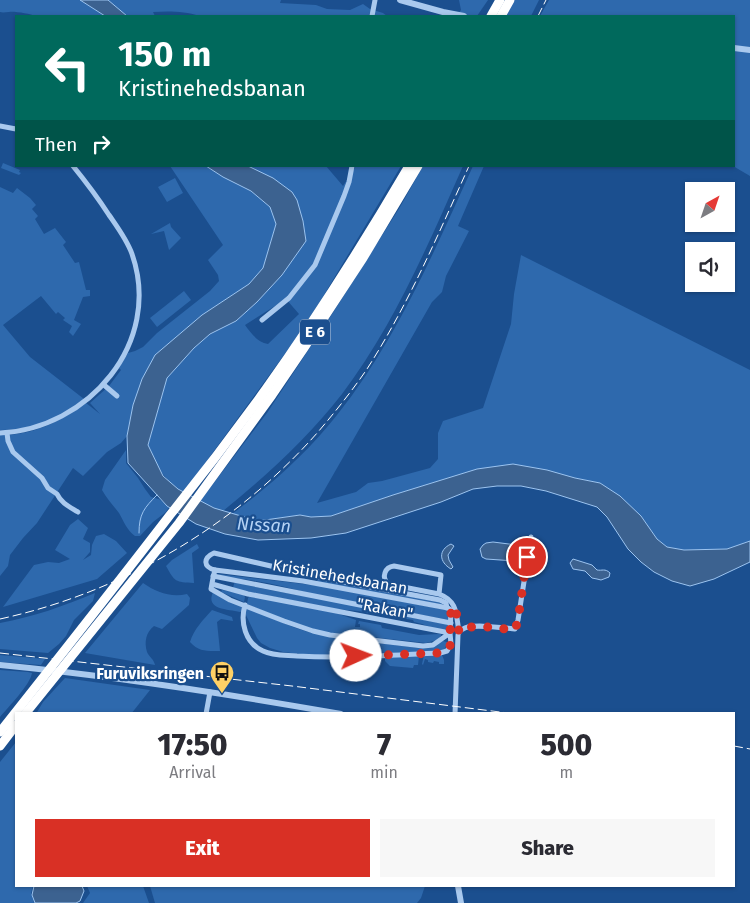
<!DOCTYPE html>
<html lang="en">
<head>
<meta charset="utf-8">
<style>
  :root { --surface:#fff; --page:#f7f7f7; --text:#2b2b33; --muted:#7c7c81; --accent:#d93025 }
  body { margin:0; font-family:"Fira Sans",sans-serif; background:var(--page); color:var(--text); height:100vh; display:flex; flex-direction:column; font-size:19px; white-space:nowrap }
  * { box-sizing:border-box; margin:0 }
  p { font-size:16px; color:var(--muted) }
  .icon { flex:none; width:28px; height:28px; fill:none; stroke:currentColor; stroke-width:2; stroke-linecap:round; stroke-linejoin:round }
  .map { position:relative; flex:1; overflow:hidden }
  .sheet { position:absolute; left:15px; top:712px; width:720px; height:175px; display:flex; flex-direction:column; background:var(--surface); border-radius:0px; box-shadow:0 1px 4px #0004 }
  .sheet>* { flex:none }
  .banner { position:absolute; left:15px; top:15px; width:720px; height:152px; border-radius:0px; box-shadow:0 1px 4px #0004; background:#00695c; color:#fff; overflow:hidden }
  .needle { width:32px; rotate:40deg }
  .controls { position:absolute; left:685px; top:182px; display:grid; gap:10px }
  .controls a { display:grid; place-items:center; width:50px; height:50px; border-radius:0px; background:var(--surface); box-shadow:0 1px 4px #0004; font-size:25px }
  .pin { position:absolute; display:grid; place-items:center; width:42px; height:42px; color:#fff; margin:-21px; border:2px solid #fff; border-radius:50%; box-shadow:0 1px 5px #0007 }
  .me { position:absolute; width:55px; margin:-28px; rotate:88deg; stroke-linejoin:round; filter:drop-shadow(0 0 4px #0008) }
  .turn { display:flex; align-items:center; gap:18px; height:105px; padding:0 20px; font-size:22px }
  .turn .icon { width:65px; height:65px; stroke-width:2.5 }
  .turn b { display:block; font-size:35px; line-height:42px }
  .then { display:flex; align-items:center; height:48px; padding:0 20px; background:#0003; gap:10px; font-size:19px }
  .eta { display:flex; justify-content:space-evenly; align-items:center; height:85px; text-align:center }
  .eta b { font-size:30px; font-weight:800; line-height:35px }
  .button { display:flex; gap:10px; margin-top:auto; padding:10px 20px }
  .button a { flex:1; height:58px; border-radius:0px; background:var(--accent); color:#fff; font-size:20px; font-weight:800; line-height:58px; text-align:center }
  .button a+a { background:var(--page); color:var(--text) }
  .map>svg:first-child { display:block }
</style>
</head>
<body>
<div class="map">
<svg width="750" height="903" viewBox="0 0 750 903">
  <rect width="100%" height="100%" fill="#1b4f8f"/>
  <g fill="#2e69ad" fill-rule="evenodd">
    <path d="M0,0H80L105,16H35C31,14 14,11 9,12C6,12 3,13 0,12Z"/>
    <path d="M108,0H281L280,3L316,5L327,9L350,10L363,4L370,9L383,13L387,16H199C185,11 168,11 153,12L155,16H127Z"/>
    <polygon points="459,0 488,0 477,16 456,16 461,10"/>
    <polygon points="515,0 539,0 531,16 506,16"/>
    <polygon points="549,0 750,0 750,176 733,166 734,166 734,16 540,16"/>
    <polygon points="3,163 20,170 19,172 21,173 19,175 1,168"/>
    <path d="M170,166H206L223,177L251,191L270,207L276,224L263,268L249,284L202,315L133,405L127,436L121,443L107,452L83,476L73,468L37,523L23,538L10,555L8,566L0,576V435C34,435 59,422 86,403L100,414L90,403L109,386L121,370L119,368L128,353L135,351L143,347L157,333L210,291L219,281L218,275L208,260L223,245Z"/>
    <path d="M248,166H326L343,186L356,166H401L321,300L292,344L184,492C164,481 156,466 148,445L167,378L194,348L210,334L236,321L257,302L282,275L306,241L303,221L252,169ZM286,299L299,314L268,344C257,342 251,333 245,325Z"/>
    <path d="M423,166H463C428,245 394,325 342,394C308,438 266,476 223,511L214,508L200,501L267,413L334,311L400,207Z"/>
    <path d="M473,166H484L458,226L469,231L446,276L442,292L432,302L317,503L356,492L368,483L382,481L430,468L438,459V433L443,421L483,408L511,324L514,294L521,255L750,370V541L727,549L684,550L667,547L657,539L641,516L600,483L575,478L477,469L393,495L331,516L311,517L300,515L258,521L232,514C270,486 308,452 337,415C396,341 434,252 473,166Z"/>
    <polygon points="175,178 183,193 167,202 158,187"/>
    <path d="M0,187L13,193L17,188L30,198L36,205L32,209L38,216L35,219L44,234L55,228L66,242L63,245L75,263L79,262L86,290H90V296L83,297L74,320L81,324L73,336L69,332L72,326L63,320L65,318L58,312L56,314L41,296L3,325L30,357L84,399C77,404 69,410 61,415C43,425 20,430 0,430Z"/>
    <polygon points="170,223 171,227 181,238 169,250 164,231 151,234"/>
    <polygon points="184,291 191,300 157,327 150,318"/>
    <path d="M126,450V463L138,478L145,489L151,497L159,499L169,507L166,512L153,522L140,536H135C127,530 124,522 119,513C113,505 107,499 102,490L105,480Z"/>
    <polygon points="78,519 88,528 83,539 90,543 90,552 83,560 91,555 92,545 96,536 104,534 116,541 127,553 97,579 3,607 34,565 48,562 59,563 70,559 55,550 70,525"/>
    <path d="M197,544L199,548L192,553L194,583C175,582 175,582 166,566L172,560Z"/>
    <path d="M218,574L321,586L446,610L448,613L449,620L311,594C291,588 270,583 249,580C239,578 227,579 218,574Z"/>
    <polygon points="317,579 440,602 443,605 317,582"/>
    <path d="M235,582C264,590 293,594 322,599C363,607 405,617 446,624L448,626L445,630C435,630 425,624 414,622L413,620L358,611L336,609L235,589L233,588L234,584Z"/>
    <path d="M143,583C156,592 171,598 187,594L190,598L189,605L162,629L154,626C146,632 144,642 147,652C149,657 154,659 155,665L85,653Z"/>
    <polygon points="222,590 243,594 245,597 244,602 221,592"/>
    <path d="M213,592L243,606L242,611L240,612C228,609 205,610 213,592Z"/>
    <path d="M95,593L93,601L74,620L66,636L59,644L48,653L0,649V623C33,617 64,606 95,593Z"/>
    <polygon points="250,596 336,613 356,620 355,627 360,627 360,624 358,624 359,621 381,625 382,628 419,635 439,634 441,634 441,636 437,640 426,643 371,637 339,635 307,628 248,605 247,604 248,598"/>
    <polygon points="248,608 293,627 308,632 351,639 351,655 308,655 283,652 270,648 261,643 257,638 245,613 245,609"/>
    <path d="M212,610L232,617L233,621L221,619L217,622L220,651C207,651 199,652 190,642C194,629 203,620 212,610Z"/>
    <polygon points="361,641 419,648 443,641 447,642 445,649 439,651 362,654 357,652 355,648 357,644"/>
    <polygon points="0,655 45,659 41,665 0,662"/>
    <polygon points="424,655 442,655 444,660 444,664 439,664 439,662 434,661 433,663 428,662 428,660 425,659 423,665 422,664"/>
    <polygon points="419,656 418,665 414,665 413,668 390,666 385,661 385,658"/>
    <path d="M0,670L28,672L32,673C30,685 9,706 0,717Z"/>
    <polygon points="65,678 150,690 131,714 36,714 43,702"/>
    <polygon points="16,742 16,886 33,886 31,893 34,903 0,903 0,762"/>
    <polygon points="87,886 143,886 149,903 83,903 90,893"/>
    <polygon points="150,886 425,886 421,898 417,903 155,903"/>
  </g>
  <g fill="#3c6290" stroke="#9cc4f0">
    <polygon points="80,0 108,0 127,16 105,16"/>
    <polygon points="206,166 248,166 273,178 292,192 297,200 303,221 306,241 282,275 257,302 236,321 210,334 194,348 167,378 148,445 163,476 178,489 214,508 258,521 300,515 311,517 331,516 393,495 477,469 513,464 547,470 575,478 600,483 620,496 641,516 657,539 667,547 684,550 727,549 750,541 750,562 714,579 690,586 672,581 654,572 641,562 628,549 607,517 597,507 546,491 521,486 497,486 473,489 441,502 346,533 311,538 258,540 225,534 196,524 167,506 128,463 127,436 133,405 142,379 155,355 202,315 249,284 263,268 276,224 270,207 251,191 223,177"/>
    <path d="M493,542L517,545C521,550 520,558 515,561L486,559L482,557L480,549L483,545L486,543Z"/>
    <path d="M451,544L454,546L448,555L449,560L453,567L451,569C439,562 438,550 451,544Z"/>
    <path d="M573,559L592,565L597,570C602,571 605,568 610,573L609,577L601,580L597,579L592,578L585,571L573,569L570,563Z"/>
    <polygon points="34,886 82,886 84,891 80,901 76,903 35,903 32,895"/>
  </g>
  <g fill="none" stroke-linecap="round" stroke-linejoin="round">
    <path stroke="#9cc4f0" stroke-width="1" d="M139,533C139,514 144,508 157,495"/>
    <g stroke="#a9c9ee" stroke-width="5">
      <polyline points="372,16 375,0"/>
      <polyline points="0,126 16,129"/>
      <polyline points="262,320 289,298 315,265 344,196 349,182 352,166"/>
      <polyline points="104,385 117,396"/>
      <path d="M0,433C88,429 163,343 132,254C127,240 118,228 109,215C98,198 86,182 73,166"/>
      <path d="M7,433L8,441L13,452L42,478L48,488L57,494C61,503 70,507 78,512"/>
      <path d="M215,570C203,567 203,558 214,553L323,578L440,600L446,603L447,608"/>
      <polyline points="213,576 451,623"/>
      <path d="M212,584L248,594L450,633L451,610L448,608L303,581L215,570C213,577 212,583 211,589L230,600L284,621L313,631L330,635L423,646L433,645L450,633L451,644L447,651L440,653C392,655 344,659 297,656C286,655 273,656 263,651C245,643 240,622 245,605"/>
      <path d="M439,594L441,575L394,566C385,567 381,577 388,584L439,594C458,601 456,615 459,632"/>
      <polyline points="206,714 210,692"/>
      <path d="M455,714L458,635C459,631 459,631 463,629C471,623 504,628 515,629L518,620L531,537"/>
    </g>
    <g stroke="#a9c9ee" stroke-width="6">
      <polyline points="400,0 443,12 464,16"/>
      <polyline points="734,48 750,50"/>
      <path d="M0,665C114,676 228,694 341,714"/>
      <polyline points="458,886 461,903"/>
    </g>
    <g stroke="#fff" stroke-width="9">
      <polyline points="491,16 500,0"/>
      <polyline points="501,16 510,0"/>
      <polyline points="25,714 179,523 272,395 304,348 363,258 418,166"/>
      <path d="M0,732C57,660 114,588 170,515C203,474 235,432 266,389C317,317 364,243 409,166"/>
      <polyline points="0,746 16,725"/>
    </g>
    <g stroke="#fff" stroke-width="1" stroke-dasharray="9 4" stroke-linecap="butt">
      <polyline points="538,16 546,0"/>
      <path d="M0,619C123,592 235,526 318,432C335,412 352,391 367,369C408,305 438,235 469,166"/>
      <polyline points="0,653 292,686 516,714"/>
      <polyline points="734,746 750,749"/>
    </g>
  </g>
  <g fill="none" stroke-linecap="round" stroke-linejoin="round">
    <polyline stroke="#d93025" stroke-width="9" stroke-dasharray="0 16.2" points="356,656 440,653 447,650 451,644 450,633 451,610 450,609 455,608 456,610 459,632 465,627 487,627 515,630 518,620 527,557"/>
  </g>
  <defs>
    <symbol id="bus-pin" viewBox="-11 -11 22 30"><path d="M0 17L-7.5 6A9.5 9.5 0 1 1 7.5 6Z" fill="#ffd166" stroke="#1b4f8f"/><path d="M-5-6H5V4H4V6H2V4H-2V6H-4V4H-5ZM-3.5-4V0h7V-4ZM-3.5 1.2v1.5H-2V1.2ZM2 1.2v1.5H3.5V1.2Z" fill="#111"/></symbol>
  </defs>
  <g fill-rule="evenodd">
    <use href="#bus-pin" x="208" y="659" width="28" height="38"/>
  </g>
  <g text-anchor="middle" stroke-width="4.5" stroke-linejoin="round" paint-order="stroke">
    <rect fill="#1b4f8f" stroke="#bbcadd" stroke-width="1" x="300" y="319.5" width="30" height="25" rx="4"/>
    <g font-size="15" font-weight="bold" fill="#fff">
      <text x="315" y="337">E 6</text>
    </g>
    <g font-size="16" fill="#fff" stroke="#1b4f8f">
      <text transform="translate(340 576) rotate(10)" y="6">Kristinehedsbanan</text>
      <text transform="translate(385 608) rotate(11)" y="6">"Rakan"</text>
    </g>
    <g font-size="16" font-weight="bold" fill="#fff" stroke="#1b4f8f" text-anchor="end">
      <text x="204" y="679">Furuviksringen</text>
    </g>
    <g font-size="18" font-style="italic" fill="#b5d3f5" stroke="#1b4f8f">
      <text transform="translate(264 525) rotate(3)" y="6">Nissan</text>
    </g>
  </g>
</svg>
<div class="controls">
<a><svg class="needle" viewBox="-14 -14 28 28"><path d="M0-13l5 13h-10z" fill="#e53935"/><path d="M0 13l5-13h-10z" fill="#7c7c81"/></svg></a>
<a><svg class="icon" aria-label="sound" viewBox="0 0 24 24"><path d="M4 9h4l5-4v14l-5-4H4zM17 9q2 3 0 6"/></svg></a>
</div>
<div class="pin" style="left:527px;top:557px;background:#d93025"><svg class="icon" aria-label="arrive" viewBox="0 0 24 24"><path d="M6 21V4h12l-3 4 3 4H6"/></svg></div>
<svg class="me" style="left:356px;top:656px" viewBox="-20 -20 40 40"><circle r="19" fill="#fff"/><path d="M0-13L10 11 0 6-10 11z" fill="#d93025"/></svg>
<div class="banner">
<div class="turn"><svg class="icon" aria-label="left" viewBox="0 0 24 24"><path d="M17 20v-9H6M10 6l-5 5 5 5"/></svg><div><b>150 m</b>Kristinehedsbanan</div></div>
<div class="then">Then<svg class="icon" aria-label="right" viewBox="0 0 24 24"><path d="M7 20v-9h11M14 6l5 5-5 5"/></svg></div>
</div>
<section class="sheet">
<div class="eta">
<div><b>17:50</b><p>Arrival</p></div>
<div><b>7</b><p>min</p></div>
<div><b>500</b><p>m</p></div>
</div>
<div class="button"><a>Exit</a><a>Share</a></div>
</section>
</div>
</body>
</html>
